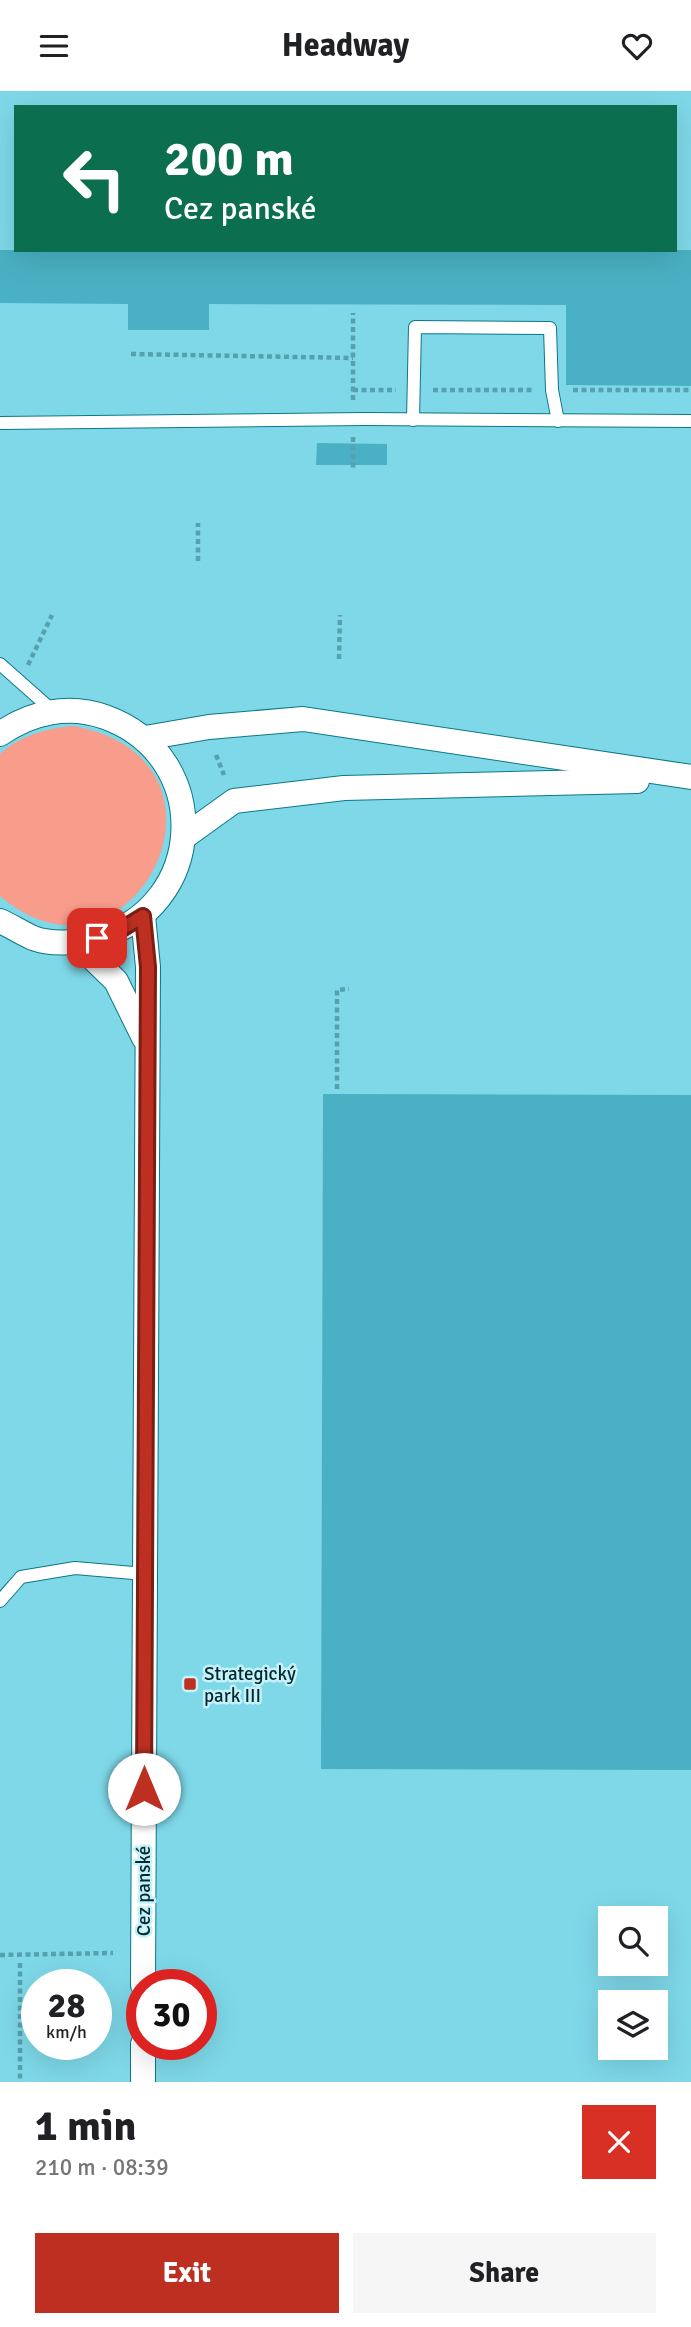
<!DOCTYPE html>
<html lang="en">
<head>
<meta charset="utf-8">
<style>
  :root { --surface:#fff; --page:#f6f6f6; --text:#202124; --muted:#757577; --accent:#bd3021 }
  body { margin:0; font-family:Signika,sans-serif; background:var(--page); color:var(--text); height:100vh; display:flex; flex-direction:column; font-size:26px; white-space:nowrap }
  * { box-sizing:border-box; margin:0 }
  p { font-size:23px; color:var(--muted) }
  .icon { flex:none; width:38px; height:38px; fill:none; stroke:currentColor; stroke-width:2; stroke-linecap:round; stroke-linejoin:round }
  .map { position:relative; height:1991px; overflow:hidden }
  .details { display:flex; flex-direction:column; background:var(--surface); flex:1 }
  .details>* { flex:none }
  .top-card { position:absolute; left:14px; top:14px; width:663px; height:147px; border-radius:0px; box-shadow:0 7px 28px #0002; background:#0b6e4f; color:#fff; overflow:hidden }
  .controls { position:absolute; left:598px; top:1815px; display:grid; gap:14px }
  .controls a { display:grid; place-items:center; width:70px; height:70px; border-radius:0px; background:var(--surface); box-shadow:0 7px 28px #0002; font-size:35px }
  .speed { position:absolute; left:21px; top:1878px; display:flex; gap:14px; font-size:35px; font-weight:700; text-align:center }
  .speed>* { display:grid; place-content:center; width:91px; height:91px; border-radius:50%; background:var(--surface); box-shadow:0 7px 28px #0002; line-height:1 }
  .speed small { font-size:18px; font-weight:400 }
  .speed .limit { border:10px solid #d22; background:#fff; color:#111 }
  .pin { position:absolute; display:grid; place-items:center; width:60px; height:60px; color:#fff; margin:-30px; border-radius:14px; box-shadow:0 4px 10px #0006 }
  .me { position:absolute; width:77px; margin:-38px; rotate:0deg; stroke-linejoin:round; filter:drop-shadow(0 0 5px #0008) }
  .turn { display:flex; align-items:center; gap:24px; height:147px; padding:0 35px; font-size:32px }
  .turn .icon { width:91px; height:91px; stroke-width:2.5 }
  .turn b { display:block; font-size:49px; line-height:60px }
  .round { display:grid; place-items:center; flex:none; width:74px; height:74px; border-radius:0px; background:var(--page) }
  .overview { display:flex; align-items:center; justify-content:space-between; height:119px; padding:0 35px }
  h1 { font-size:42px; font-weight:800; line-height:52px }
  .button { display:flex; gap:14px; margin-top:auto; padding:14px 35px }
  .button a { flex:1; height:80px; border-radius:0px; background:var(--accent); color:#fff; font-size:28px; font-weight:800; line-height:80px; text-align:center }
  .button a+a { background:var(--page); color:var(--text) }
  header { display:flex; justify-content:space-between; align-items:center; height:91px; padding:0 35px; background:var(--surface); font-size:32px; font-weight:800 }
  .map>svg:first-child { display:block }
</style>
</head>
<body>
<header><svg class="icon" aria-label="menu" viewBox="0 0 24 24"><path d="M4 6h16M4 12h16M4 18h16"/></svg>Headway<svg class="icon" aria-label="heart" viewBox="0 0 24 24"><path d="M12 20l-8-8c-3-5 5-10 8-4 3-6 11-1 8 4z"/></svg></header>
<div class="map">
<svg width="691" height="1991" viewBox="0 0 691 1991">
  <rect width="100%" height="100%" fill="#7ed8e8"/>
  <path fill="#f89c8c" d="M73,635C258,668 132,918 0,805V663C21,644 45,638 73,635Z"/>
  <g fill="#49b1c3">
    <polygon points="0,159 691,159 691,295 566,294 566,214 209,213 209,239 128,239 128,213 0,212"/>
    <polygon points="317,352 387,353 387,374 316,374"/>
    <polygon points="323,1003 691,1004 691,1679 321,1678"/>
  </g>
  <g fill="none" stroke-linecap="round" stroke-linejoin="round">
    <defs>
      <g id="lane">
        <polyline points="413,329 415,236 550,237 552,299 558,330"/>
        <polyline points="0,332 365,328 691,330"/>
        <polyline points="0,573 53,620"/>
        <polyline points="0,1510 21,1486 75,1477 145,1483"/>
      </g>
      <g id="street">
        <path d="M0,643C31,621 69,613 105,626C214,665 208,817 96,847C77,852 52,854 33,847C22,842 11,835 0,830"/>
        <polyline points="145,647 209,636 303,628 691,686"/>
        <polyline points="184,746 234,710 344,697 637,690"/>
        <polyline points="77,852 116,890 144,947"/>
        <polyline points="143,1894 148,876 143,825"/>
        <polyline points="143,1991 143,1953"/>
      </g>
    </defs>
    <use href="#lane" stroke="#0b7887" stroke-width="14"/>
    <use href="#street" stroke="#0b7887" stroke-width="26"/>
    <g stroke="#56a1ae" stroke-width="4.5" stroke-dasharray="5 3.5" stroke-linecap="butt">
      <polyline points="131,263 353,267"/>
      <polyline points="353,299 396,299"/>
      <polyline points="433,299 533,299"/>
      <polyline points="573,299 691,299"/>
      <polyline points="353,309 353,222"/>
      <polyline points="353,346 353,377"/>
      <polyline points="198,470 198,432"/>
      <polyline points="339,568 340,524"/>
      <polyline points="28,574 52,524"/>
      <polyline points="216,664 224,684"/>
      <polyline points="337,998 337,899 349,898"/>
      <polyline points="0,1864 113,1862"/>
      <polyline points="20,1872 20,1991"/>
    </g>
    <use href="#lane" stroke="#fff" stroke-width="12"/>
    <use href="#street" stroke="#fff" stroke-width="24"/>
  </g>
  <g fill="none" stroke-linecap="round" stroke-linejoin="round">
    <defs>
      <polyline id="route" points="97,847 117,841 143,825 148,876 144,1698"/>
    </defs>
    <use href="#route" stroke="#7b1f15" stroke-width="18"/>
    <use href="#route" stroke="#bd3021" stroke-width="12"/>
  </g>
  <rect fill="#bd3021" stroke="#c7f1f9" stroke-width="2.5" x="183" y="1586" width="14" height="14" rx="3.5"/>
  <g text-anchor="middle" stroke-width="5" stroke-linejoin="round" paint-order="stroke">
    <g font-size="19" fill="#002930" stroke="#c7f1f9" text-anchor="start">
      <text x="204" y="1589">Strategický<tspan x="204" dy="22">park III</tspan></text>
    </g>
    <g font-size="19" fill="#002930" stroke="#c7f1f9">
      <text transform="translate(143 1800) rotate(-90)" y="7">Cez panské</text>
    </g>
  </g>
</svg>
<div class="controls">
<a><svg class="icon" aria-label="search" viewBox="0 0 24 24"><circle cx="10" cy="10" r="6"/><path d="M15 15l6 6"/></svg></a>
<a><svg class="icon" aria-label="layers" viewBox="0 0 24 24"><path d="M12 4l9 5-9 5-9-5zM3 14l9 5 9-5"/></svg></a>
</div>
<div class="speed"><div>28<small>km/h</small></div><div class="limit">30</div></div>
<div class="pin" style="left:97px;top:847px;background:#d93025"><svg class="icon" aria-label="arrive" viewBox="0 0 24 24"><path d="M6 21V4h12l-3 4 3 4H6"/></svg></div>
<svg class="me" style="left:144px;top:1698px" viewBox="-20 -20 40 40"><circle r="19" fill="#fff"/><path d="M0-13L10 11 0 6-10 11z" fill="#bd3021"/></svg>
<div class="top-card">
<div class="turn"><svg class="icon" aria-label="left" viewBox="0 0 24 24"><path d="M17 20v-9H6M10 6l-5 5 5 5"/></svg><div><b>200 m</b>Cez panské</div></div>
</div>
</div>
<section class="details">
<div class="overview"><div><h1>1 min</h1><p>210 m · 08:39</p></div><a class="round" style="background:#d93025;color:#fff"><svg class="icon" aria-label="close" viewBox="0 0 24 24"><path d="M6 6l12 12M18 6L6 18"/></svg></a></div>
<div class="button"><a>Exit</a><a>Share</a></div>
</section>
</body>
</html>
